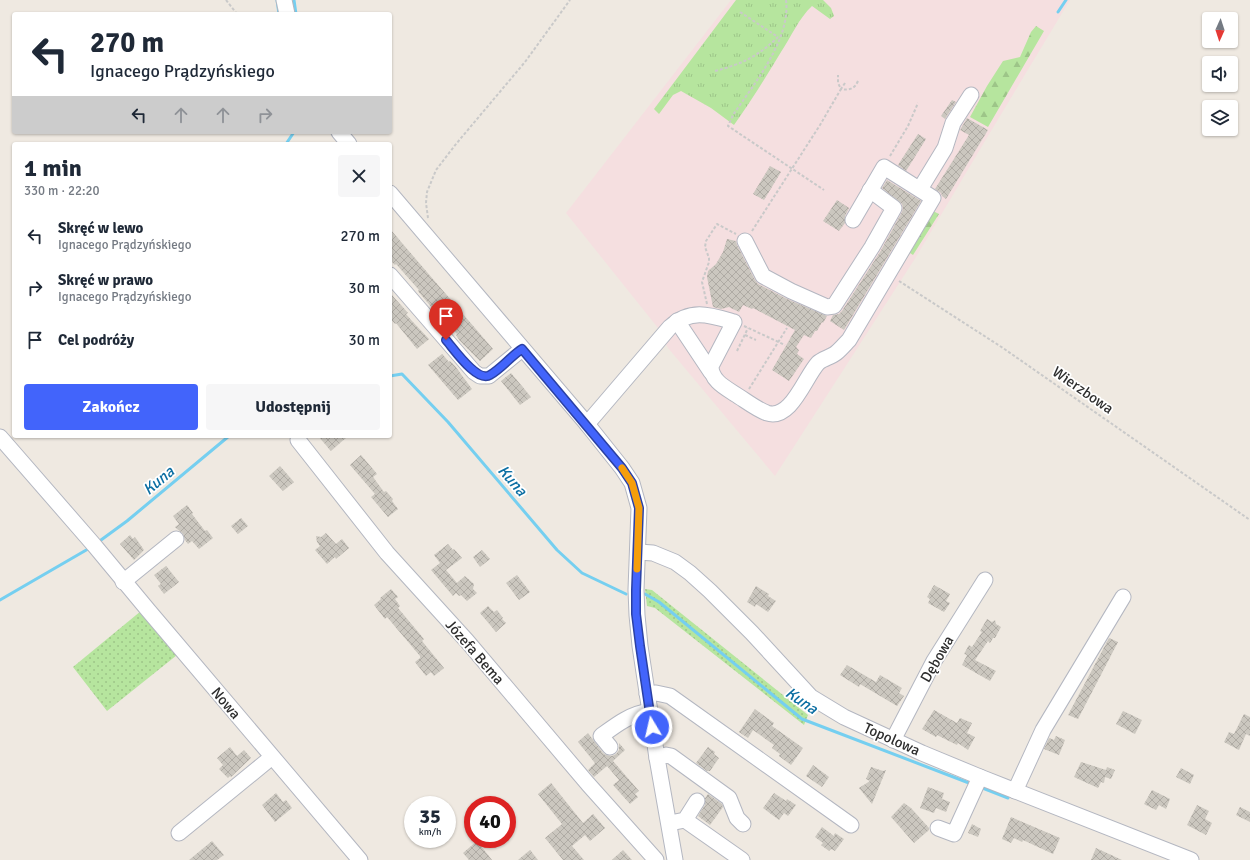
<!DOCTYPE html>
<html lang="pl">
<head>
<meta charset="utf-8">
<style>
  :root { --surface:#fff; --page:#f6f6f7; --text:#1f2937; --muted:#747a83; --accent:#4264fb }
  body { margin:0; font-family:Signika,sans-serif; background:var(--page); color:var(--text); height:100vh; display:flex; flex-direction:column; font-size:15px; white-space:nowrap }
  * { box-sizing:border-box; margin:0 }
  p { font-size:13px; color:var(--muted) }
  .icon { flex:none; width:22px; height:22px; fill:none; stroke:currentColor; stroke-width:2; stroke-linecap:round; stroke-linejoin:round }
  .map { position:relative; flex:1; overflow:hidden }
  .panel { position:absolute; left:12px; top:142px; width:380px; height:296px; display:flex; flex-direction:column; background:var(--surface); border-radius:4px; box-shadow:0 1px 3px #0004 }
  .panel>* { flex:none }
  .guide { position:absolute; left:12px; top:12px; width:380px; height:122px; border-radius:4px; box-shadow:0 1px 3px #0004; background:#fff; color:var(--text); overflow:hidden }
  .needle { width:26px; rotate:183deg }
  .fabs { position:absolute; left:1202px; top:12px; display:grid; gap:8px }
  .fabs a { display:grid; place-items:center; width:36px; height:36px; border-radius:4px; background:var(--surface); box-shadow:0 1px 3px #0004; font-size:20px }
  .speed { position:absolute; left:404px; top:796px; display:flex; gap:8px; font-size:20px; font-weight:700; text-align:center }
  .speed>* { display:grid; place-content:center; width:52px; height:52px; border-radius:50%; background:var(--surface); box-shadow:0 1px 3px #0004; line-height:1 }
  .speed small { font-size:10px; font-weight:400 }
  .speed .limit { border:6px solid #d22; background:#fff; color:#111 }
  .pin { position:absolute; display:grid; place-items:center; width:34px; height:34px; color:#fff; margin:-41px -17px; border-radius:50% 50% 50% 0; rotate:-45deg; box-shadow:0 0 4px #0007 }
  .pin .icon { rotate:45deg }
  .me { position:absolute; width:44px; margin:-22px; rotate:351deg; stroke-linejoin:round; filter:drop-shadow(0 0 3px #0008) }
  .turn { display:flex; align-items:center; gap:14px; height:84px; padding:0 12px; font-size:18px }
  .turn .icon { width:52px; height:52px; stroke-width:2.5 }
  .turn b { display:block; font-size:28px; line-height:34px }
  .lanes { display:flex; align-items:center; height:38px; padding:0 12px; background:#0003; justify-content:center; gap:20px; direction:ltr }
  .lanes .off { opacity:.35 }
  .round { display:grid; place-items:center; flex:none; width:42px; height:42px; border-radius:4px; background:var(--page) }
  .headline { display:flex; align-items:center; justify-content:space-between; height:68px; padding:0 12px }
  h1 { font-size:24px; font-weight:700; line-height:30px }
  .primary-button { display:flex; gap:8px; margin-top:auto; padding:8px 12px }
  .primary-button a { flex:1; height:46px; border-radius:4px; background:var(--accent); color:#fff; font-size:16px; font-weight:700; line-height:46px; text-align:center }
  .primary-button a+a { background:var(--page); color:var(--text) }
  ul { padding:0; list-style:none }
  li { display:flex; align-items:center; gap:12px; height:52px; padding:0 12px }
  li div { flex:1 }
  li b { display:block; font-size:15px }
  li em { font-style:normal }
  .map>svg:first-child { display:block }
</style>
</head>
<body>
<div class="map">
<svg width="1250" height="860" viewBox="0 0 1250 860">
  <defs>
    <pattern id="grass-dots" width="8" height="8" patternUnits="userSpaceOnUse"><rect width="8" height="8" fill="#b6e59e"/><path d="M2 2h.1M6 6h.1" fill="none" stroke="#9dc588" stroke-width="1.8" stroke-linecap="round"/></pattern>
    <pattern id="forest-firs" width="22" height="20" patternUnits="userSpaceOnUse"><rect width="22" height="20" fill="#b6e59e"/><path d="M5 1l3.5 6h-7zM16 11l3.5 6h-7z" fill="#9dc588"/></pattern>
    <pattern id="park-tufts" width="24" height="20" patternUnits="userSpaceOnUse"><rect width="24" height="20" fill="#b6e59e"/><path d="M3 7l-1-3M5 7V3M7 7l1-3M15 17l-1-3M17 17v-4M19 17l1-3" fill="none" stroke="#9dc588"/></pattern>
    <pattern id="building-cross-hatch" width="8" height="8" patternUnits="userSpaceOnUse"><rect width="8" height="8" fill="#cbc7bf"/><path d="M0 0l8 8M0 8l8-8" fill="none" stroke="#afaba4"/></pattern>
  </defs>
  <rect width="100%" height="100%" fill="#efe9e1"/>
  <polygon fill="#f5dfe0" points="731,0 1070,0 982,146 916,257 775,476 668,348 658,328 566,213"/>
  <g fill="url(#grass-dots)">
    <polygon points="645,589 652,590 808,715 804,725 655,608 647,606"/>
    <polygon points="141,611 177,655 107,711 73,667"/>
  </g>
  <g fill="url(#forest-firs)">
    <polygon points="1036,26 1044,31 988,127 970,117 987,86 1003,61 1020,57 1031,32"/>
    <polygon points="929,209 939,214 913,255 910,253 864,328"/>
  </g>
  <path fill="url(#park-tufts)" d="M736,0H823L831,8L834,16L830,19L812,6C799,18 791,37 781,52C766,77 751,101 734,125L711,108L681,91L673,95L659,114L654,109Z"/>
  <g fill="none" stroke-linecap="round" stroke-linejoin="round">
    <g stroke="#75cff0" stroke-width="3">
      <polyline points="277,0 279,14"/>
      <polyline points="294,0 296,14"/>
      <polyline points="1058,12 1066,0"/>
      <polyline points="286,144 294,132"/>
      <polyline points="390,376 402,374 448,422 557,550 582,573 626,594"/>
      <polyline points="101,540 127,521 229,436"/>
      <polyline points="645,594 659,602 802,719 969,783"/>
      <polyline points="0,600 88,549"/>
      <polyline points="980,787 1008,798"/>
    </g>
  </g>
  <g fill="url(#building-cross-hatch)">
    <polygon points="952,100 956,102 945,119 941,116"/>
    <polygon points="967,118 988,130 946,199 942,196 941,193 935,189 969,135 960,130"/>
    <polygon points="918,134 926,139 906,171 898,165"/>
    <polygon points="770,166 781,172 764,200 753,194"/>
    <polygon points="887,180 921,201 844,330 830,321 833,315 839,314 842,311 880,252 902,212 903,208 902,204 882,188"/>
    <polygon points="837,200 849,208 845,216 845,223 839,231 823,221"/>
    <polygon points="390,229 493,349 480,361 460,341 456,335 457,334 434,308 433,309 422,296 418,291 419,290 396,264 395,265 390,260"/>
    <polygon points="727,239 736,241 737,245 755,280 758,284 787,299 827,316 823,323 822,322 817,331 815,331 811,338 804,335 796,347 799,350 797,354 804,359 789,381 772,370 795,330 753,308 752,309 743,305 739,312 729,307 721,309 713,307 707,277 708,271 716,264 723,252"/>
    <polygon points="390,293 408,313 406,314 412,321 429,339 417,349 396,323 395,324 390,318"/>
    <polygon points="442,354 449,362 450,361 455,366 472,389 458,400 428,365"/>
    <polygon points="511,373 531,397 520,405 501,381"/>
    <polygon points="318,436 348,436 331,451"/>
    <polygon points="361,455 377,474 373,477 384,492 386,491 393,499 392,501 398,509 388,517 371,497 375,494 350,465"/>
    <polygon points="280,466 294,482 283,491 269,476"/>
    <polygon points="187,505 193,513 192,514 195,518 205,531 207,530 213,538 199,549 192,541 188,544 185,540 183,534 175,527 179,524 173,516"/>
    <polygon points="241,518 248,526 238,534 231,526"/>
    <polygon points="326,533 336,544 342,539 349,548 336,559 335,557 327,564 315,550 320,546 317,542 316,536 321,537"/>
    <polygon points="130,535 133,539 135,537 144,550 134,560 120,544"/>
    <polygon points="448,544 453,550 454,549 462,558 446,570 457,583 465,576 474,584 473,589 477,593 467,601 461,595 459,596 456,593 453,596 431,570 440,563 434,555"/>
    <polygon points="482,550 490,559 480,567 473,557"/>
    <polygon points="166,566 179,582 164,594 158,586 161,584 154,575"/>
    <polygon points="517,575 530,592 519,600 506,583"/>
    <polygon points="934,585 950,594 946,601 950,603 944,612 928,603 930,599 927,597"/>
    <polygon points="756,586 769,594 768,596 776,601 768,612 756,604 755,607 747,602"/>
    <polygon points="391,589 398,597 395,599 400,606 398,608 424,639 422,641 444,668 434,676 431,672 426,676 415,662 420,658 420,656 387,617 385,619 374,605 381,599 380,598"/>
    <polygon points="488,606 494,612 497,610 503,618 502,619 506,623 496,632 480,613"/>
    <polygon points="987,619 992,622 995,620 996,624 1001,627 995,638 993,638 990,643 988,641 975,660 996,671 990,681 962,665 967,655 964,654 969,645 972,647 982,632 980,631"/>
    <polygon points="1109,638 1118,642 1078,719 1068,715"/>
    <polygon points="847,665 876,682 880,675 902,688 899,693 904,696 897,706 860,684 859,687 840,675"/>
    <polygon points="755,709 774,723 772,726 803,748 791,765 779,756 780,754 772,748 774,745 753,730 748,738 739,732"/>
    <polygon points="934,710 957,723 960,718 972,723 967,733 975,737 968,750 958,743 957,745 937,735 936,737 922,729"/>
    <polygon points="1123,711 1142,720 1135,734 1116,724"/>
    <polygon points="1244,714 1250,717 1250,736 1246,734 1239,750 1224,742 1229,732 1234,734"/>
    <polygon points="588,733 603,753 606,755 612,756 616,754 619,750 619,743 625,750 613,761 639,791 635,794 638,797 630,804 613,785 619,780 607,766 594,777 588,770 595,763 578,742"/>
    <polygon points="1056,736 1065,740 1059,755 1044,749 1049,738 1054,740"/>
    <polygon points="230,747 237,756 244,750 251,758 231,777 230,776 228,778 219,769 223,765 217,758"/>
    <polygon points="708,747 715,752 714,754 719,758 710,771 707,771 696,763"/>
    <polygon points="1081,762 1106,770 1107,767 1115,770 1111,779 1105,777 1104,783 1101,782 1098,788 1074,777"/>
    <polygon points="813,765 829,777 822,787 806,776"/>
    <polygon points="871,767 883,771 886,770 872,804 859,788 870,781 866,779"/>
    <polygon points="1181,768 1194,775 1190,784 1176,777"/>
    <polygon points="551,783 583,823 593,814 605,828 590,841 585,835 572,846 584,860 563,860 545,838 562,824 538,794"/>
    <polygon points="928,787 944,793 942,799 950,802 946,812 936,808 934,813 920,808"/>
    <polygon points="1152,790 1170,799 1166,809 1159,805 1156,810 1144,804"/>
    <polygon points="276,793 283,802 286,800 292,808 275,822 262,805"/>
    <polygon points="774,793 786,801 787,799 796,805 788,816 784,813 779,820 763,808"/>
    <polygon points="708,794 722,804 723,807 710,825 698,816 705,805 705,798"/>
    <polygon points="904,803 911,808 929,828 929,830 914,843 891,817"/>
    <polygon points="1197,805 1209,811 1205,819 1212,823 1206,835 1187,825"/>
    <polygon points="1240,807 1250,812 1250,822 1236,815"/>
    <polygon points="1011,817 1060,838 1053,854 1023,840 1022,842 1014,838 1011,843 1002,839"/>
    <polygon points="972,824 981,829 978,837 968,833"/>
    <polygon points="822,827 834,836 835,833 844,839 835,851 831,849 829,851 821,845 823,843 815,837"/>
    <polygon points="212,841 224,855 217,860 189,860"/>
    <polygon points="477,841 492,860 469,860 463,853"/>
    <polygon points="1096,848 1122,860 1091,860"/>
    <polygon points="530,850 538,860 518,860"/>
    <polygon points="623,850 632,860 612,860"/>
  </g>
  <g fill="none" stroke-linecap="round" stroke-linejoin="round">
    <defs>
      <g id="minor">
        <polyline points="284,0 287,14"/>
        <polyline points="339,132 349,144"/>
        <polyline points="920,189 945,148 953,123 971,95"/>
        <polyline points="390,193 587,424 622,468 632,483 639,508 636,590 637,615 640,646 657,758 675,860"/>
        <polyline points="745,241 763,276 791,291 827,307 834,306 872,247 894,208 870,190"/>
        <polyline points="390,275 474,372 480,376 489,376 522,349"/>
        <polyline points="677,321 711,372"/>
        <path d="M587,424L670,327C691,308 710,315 734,322L711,366C711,380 724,387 735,394C745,400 756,409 767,413C791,421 805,377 818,363C822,359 831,357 836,353C841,349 845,344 849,340L933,198L884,167L853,220"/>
        <polyline points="0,437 94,545 148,610 360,860"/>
        <polyline points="298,440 387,553 467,641 588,784 656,860"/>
        <polyline points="638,552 653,553 675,562 690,573 710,591 752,633 811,697 844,717 922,753 980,777 1191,860"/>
        <polyline points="123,582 176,539"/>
        <polyline points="647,694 656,693 670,696 851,825"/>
        <polyline points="893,740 934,661 985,580"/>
        <path d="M610,747L601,736C616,725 630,714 650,711"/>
        <polyline points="657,758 666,755 671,756 729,798 737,818 743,824"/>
        <polyline points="1015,791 1043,730 1123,597"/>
        <polyline points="685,820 742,860"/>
        <polyline points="675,822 685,820 697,801"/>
        <polyline points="938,828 954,834 980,777"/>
        <polyline points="179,833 272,757"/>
      </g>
    </defs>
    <use href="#minor" stroke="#b4b7c1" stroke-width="17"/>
    <g stroke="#c9c9c9" stroke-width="2" stroke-dasharray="3 2" stroke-linecap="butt">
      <polyline points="226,0 237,14"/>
      <path d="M786,0C791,39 754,84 733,115L728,126L824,190"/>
      <polyline points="740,12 778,37"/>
      <path d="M715,71C742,64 757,57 778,37"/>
      <path d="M845,83L841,89C850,91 855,88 858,81"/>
      <polyline points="890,156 908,126 918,103"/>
      <polyline points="428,218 426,203 427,192 436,170 456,144 525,62 570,0"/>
      <polyline points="752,231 820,125 841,89 838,83 838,75"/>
      <polyline points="899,281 1003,348 1250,520"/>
      <polyline points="707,304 702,282 709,262 709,258 705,247 706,241 717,224 736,234"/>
      <polyline points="744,326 785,345"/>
      <polyline points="745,335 756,340"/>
      <polyline points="737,351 748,328"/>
      <polyline points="749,389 787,328"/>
    </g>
    <use href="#minor" stroke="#fff" stroke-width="15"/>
  </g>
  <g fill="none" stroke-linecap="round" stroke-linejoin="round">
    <defs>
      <path id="route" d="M446,340C454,349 477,383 490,375C502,368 511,356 522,349L622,468L632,483L639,508L636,590V614L640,646L652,727"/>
    </defs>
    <use href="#route" stroke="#2b41a3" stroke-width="10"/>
    <use href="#route" stroke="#4264fb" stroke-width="7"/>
    <polyline stroke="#f59e0b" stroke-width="7" points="622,468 632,483 639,508 637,569"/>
  </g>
  <g text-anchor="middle" stroke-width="3.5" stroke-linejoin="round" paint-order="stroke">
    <g font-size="15" fill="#2e2e2e" stroke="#fff">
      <text transform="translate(1083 390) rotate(35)" y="5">Wierzbowa</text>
      <text transform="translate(475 652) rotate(49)" y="5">Józefa Bema</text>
      <text transform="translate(937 659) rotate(-60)" y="5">Dębowa</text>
      <text transform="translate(226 703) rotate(50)" y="5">Nowa</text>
      <text transform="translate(892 739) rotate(24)" y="5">Topolowa</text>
    </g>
    <g font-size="16" font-style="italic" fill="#0d6fa3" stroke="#fff">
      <text transform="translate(158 480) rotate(-40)" y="6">Kuna</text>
      <text transform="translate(513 480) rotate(49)" y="6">Kuna</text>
      <text transform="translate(802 700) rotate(34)" y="6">Kuna</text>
    </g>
  </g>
</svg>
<div class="fabs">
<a><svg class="needle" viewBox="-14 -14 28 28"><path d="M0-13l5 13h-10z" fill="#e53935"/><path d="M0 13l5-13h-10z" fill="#747a83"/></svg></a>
<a><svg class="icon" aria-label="sound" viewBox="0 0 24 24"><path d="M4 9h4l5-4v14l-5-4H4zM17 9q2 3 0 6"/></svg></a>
<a><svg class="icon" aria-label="layers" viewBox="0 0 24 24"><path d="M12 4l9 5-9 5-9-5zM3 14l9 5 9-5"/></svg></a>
</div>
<div class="speed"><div>35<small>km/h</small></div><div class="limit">40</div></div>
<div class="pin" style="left:446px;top:340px;background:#d93025"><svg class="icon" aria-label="arrive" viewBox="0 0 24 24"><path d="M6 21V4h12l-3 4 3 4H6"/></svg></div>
<svg class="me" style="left:652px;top:727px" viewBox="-20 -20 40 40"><circle r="17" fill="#4264fb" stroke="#fff" stroke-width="3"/><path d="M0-11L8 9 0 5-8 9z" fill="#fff"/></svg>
<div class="guide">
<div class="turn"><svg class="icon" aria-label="left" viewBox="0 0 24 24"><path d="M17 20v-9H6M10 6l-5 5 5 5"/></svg><div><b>270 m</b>Ignacego Prądzyńskiego</div></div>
<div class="lanes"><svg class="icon" aria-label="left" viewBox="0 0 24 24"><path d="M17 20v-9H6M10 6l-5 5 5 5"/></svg><svg class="icon off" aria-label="ahead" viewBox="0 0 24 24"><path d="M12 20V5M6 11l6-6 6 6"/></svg><svg class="icon off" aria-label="ahead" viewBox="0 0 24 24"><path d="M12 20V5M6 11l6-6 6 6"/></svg><svg class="icon off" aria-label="right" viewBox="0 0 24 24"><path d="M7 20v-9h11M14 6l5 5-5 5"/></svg></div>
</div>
<section class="panel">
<div class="headline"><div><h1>1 min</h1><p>330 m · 22:20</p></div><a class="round"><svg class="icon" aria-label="close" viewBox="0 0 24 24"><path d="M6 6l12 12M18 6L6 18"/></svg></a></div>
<ul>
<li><svg class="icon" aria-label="left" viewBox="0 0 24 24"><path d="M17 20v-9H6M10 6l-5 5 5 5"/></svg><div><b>Skręć w lewo</b><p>Ignacego Prądzyńskiego</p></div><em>270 m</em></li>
<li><svg class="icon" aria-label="right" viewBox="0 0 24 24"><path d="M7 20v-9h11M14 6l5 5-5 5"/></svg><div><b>Skręć w prawo</b><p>Ignacego Prądzyńskiego</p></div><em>30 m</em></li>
<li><svg class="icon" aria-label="arrive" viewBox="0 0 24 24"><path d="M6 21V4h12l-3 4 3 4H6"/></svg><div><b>Cel podróży</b></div><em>30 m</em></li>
</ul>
<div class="primary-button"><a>Zakończ</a><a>Udostępnij</a></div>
</section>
</div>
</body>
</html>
